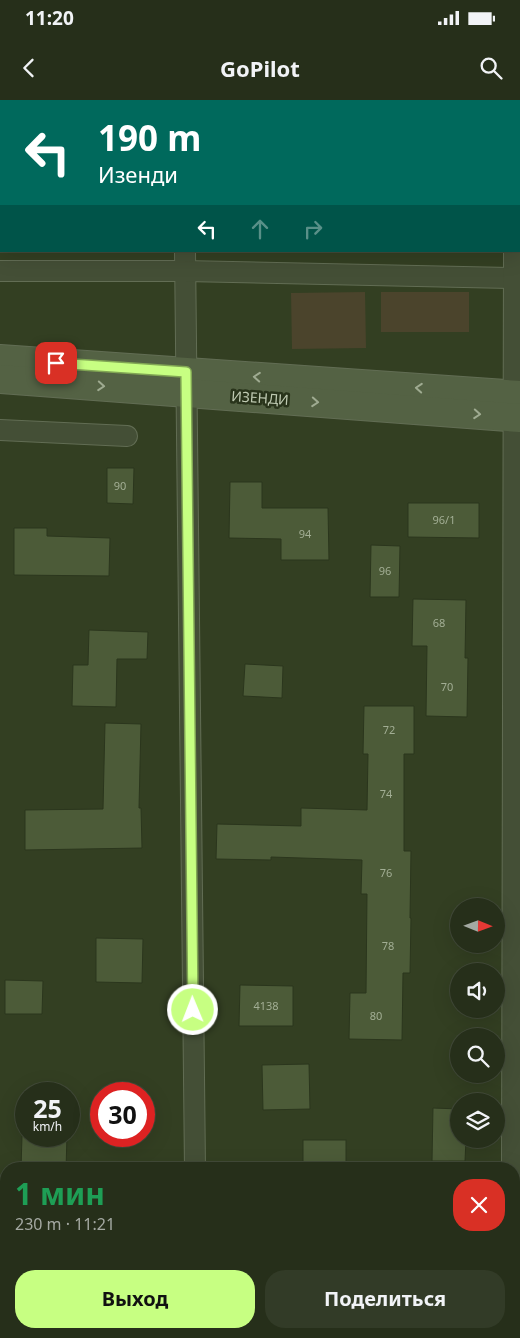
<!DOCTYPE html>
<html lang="ru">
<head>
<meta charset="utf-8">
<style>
  :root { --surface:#262f1a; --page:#323b27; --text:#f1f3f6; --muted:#a4a9a2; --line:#424a39; --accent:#c7ff82 }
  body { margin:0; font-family:"Noto Sans",sans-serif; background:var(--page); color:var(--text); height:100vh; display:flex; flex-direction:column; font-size:19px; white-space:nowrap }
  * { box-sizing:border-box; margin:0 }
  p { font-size:16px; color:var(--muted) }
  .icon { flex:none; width:28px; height:28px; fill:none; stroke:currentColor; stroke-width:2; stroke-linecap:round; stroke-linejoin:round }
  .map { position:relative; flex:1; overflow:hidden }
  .side { position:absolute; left:0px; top:1062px; width:520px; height:176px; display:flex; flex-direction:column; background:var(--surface); border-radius:20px 20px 0 0; box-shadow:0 5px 20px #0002,0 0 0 1px var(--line) }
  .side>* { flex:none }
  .top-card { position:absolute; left:0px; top:0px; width:520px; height:152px; box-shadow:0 5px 20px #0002,0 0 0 1px var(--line); background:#00695c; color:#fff; overflow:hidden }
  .needle { width:32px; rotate:91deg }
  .buttons { position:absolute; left:450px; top:798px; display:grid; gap:10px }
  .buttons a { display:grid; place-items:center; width:55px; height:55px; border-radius:50%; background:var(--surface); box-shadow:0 5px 20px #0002,0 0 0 1px var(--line); font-size:25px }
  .speed { position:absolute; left:15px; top:982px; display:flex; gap:10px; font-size:25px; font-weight:700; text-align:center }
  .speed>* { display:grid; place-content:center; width:65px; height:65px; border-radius:50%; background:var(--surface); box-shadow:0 5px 20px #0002,0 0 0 1px var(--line); line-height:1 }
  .speed small { font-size:12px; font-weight:400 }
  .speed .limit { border:8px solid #d22; background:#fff; color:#111 }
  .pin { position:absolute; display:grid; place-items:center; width:42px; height:42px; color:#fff; margin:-21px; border-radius:10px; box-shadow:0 2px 8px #0006 }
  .me { position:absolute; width:55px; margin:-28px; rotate:359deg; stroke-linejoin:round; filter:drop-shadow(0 0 4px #0008) }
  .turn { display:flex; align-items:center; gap:18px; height:105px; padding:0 15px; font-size:22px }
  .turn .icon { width:65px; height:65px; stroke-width:2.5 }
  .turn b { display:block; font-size:35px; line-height:42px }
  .lanes { display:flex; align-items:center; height:48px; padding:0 15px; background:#0003; justify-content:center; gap:25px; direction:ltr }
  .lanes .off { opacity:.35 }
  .round { display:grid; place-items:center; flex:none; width:52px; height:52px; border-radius:20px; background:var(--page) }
  .summary { display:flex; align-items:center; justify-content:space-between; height:85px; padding:0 15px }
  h1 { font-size:30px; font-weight:700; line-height:38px; color:#1e9e55 }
  .action { display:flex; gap:10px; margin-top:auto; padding:10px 15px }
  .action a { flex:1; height:58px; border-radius:20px; background:var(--accent); color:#111; font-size:20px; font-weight:700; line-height:58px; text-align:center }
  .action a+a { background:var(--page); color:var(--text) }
  .status { display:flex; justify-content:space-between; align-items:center; height:35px; padding:0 25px; background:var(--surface); direction:ltr }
  .status svg { height:14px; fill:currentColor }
  header { display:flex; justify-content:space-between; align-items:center; height:65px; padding:0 15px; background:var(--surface); font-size:22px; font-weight:700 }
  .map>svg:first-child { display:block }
</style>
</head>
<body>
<div class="status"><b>11:20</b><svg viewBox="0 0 49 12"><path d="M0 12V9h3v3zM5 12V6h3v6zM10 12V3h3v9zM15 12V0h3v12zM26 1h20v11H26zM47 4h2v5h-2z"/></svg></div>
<header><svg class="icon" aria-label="back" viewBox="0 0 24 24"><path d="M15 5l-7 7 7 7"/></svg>GoPilot<svg class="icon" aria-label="search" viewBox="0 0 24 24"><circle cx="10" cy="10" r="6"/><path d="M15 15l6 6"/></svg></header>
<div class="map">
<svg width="520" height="1238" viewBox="0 0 520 1238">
  <rect width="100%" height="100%" fill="#333f22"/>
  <g fill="#4b442c">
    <polygon points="365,192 366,248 292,249 291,193"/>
    <rect x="381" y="192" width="88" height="40"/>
  </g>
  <g fill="#4c5b38" stroke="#2b361d">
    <polygon points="107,368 134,368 133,404 107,403"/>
    <polygon points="230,382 262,382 262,408 328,408 329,460 281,460 281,439 229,438"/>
    <polygon points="408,403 479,403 479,438 408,437"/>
    <polygon points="14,428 47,428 47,436 110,438 109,476 14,475"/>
    <polygon points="371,445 400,446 399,497 370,497"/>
    <polygon points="413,499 466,500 465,558 468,558 467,617 426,616 427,546 412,546"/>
    <polygon points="89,530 148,532 147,559 117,559 116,607 72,606 73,565 88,565"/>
    <polygon points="245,564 283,566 282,598 243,596"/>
    <polygon points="364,606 414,606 414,654 404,654 404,751 411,751 410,818 411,818 410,873 403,873 402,940 349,939 350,893 366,893 367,794 361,794 362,760 271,757 271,760 216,759 217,724 301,726 301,708 367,710 368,654 363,654"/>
    <polygon points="105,623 141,624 139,708 141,708 142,748 25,750 25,710 103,709"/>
    <polygon points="96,838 143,839 142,883 96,882"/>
    <polygon points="5,880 43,881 42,914 5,914"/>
    <polygon points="240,885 293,886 293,926 239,926"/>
    <polygon points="309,964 310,1009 263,1010 262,965"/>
    <polygon points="433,1008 459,1009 459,1039 466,1039 465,1061 432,1061"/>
    <polygon points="22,1036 67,1036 66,1069 21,1069"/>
    <rect x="303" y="1040" width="43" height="29"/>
  </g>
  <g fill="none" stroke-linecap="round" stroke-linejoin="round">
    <defs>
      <g id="street">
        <polyline points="183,0 183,1"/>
        <polyline points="513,0 513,1"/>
        <polyline points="185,151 195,1069"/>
        <polyline points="0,171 185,171 514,178"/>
        <polyline points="0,330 127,336"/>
        <polyline points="512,1069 514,151"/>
        <polyline points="197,1232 197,1238"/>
        <polyline points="512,1238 512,1232"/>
      </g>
      <g id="secondary">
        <polyline points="0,259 520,295"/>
        <polyline points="0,279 520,318"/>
      </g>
    </defs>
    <use href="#street" stroke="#626d54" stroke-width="22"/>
    <use href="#secondary" stroke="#626d54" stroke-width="30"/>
    <use href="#street" stroke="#444f36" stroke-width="20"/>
    <use href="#secondary" stroke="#546244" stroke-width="28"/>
  </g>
  <defs><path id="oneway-chevron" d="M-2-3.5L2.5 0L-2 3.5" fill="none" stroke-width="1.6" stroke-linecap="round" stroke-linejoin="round" transform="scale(1.25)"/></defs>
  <g stroke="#9fab91">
    <use href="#oneway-chevron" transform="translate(257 277) rotate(-176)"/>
    <use href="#oneway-chevron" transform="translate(101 286) rotate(4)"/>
    <use href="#oneway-chevron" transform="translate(419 288) rotate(-176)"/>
    <use href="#oneway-chevron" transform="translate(315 302) rotate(4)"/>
    <use href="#oneway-chevron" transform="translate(477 314) rotate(4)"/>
  </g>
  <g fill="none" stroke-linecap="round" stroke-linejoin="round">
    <defs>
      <polyline id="route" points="56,263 186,272 193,910"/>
    </defs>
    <use href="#route" stroke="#81a654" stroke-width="12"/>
    <use href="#route" stroke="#c7ff82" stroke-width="9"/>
  </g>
  <g text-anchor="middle" stroke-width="5" stroke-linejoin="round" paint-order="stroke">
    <g font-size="11" fill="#a2ae94">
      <text x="120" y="390">90</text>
      <text x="444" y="424">96/1</text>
      <text x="305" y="438">94</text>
      <text x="385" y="475">96</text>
      <text x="439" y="527">68</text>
      <text x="447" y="591">70</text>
      <text x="389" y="634">72</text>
      <text x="386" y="698">74</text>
      <text x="386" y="777">76</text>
      <text x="388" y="850">78</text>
      <text x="266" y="910">4138</text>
      <text x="376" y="920">80</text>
    </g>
    <g font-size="14" fill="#bfcab2" stroke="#29341b">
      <text transform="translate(260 298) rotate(4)" y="5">ИЗЕНДИ</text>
    </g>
  </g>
</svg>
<div class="buttons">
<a><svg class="needle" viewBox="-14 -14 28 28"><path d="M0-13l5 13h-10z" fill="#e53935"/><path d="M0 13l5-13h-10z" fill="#a4a9a2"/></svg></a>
<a><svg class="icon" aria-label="sound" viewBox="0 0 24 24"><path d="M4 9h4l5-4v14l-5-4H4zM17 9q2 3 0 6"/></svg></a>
<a><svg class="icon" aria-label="search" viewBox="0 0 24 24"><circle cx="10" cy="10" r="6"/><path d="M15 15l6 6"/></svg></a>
<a><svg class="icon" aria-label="layers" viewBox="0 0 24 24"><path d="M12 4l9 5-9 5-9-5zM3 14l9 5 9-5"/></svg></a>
</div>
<div class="speed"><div>25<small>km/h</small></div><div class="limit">30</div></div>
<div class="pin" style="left:56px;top:263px;background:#d93025"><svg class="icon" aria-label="arrive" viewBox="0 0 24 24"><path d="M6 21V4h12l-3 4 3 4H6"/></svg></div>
<svg class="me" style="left:193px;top:910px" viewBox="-20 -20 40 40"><circle r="17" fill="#c7ff82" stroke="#fff" stroke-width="3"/><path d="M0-11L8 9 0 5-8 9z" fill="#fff"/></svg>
<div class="top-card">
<div class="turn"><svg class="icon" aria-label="left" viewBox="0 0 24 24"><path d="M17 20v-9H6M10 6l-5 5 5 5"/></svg><div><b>190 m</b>Изенди</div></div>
<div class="lanes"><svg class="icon" aria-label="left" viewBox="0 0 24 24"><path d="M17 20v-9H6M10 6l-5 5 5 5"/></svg><svg class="icon off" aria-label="ahead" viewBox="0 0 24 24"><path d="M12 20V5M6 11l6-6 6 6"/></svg><svg class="icon off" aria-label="right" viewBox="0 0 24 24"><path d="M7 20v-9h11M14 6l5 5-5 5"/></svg></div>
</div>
<section class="side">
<div class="summary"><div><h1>1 мин</h1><p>230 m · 11:21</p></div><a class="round" style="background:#d93025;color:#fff"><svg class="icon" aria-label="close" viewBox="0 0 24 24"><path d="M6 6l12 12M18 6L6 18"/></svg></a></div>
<div class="action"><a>Выход</a><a>Поделиться</a></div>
</section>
</div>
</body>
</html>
